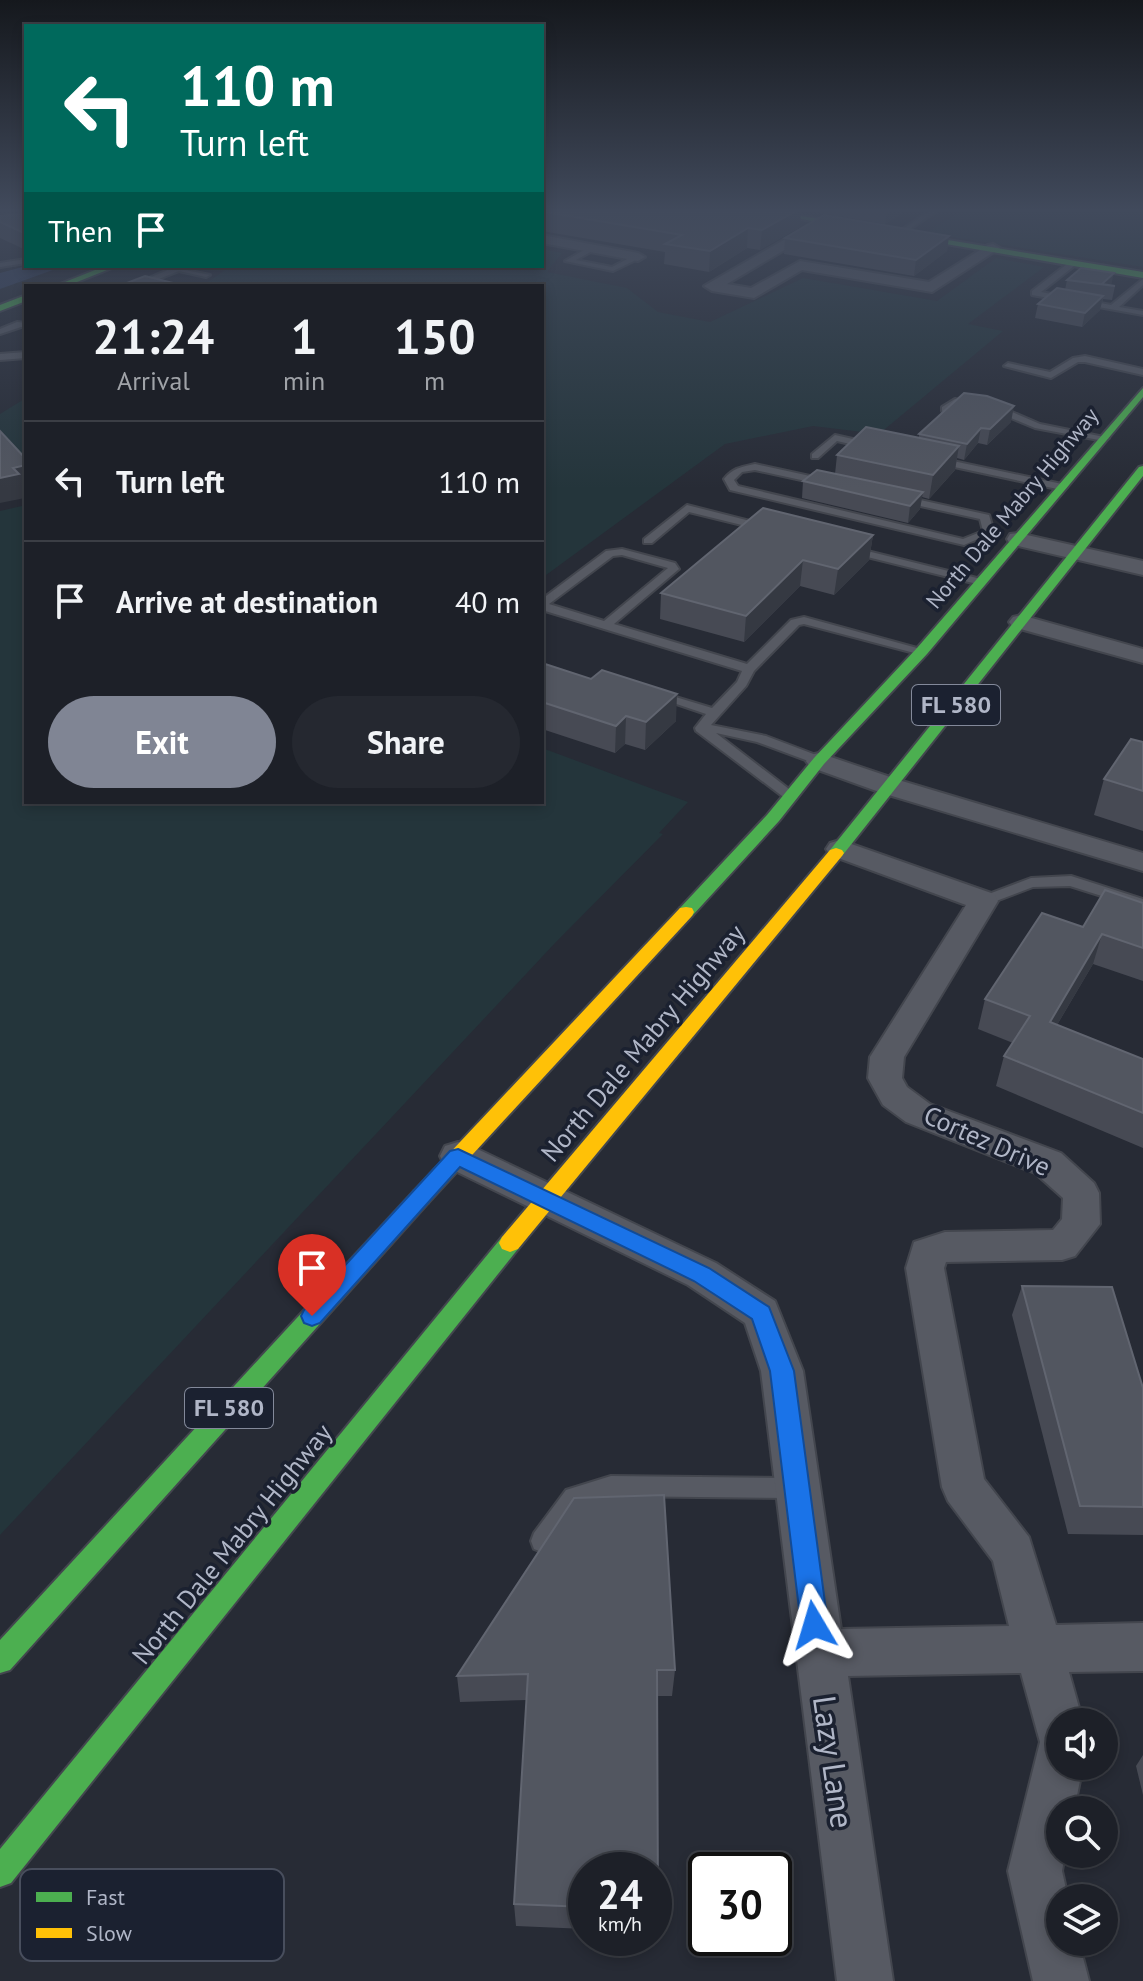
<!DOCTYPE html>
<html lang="en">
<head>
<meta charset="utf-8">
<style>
  :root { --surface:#1d2028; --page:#252830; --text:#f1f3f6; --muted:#a0a3a8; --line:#3b3e45; --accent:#808594 }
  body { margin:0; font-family:"PT Sans",sans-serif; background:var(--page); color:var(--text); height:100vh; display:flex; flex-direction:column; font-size:30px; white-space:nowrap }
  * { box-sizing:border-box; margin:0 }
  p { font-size:26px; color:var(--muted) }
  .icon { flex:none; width:44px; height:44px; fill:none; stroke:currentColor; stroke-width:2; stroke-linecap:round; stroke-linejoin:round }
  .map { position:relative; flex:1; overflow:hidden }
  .sheet { position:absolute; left:24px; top:284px; width:520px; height:520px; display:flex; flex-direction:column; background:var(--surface); border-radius:0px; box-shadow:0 4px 12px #0003,0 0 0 2px var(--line) }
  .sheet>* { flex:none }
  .guide { position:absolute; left:24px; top:24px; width:520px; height:244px; border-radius:0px; box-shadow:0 4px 12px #0003,0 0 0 2px var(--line); background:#00695c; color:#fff; overflow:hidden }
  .controls { position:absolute; left:1046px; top:1708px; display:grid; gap:16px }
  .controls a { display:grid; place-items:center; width:72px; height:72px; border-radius:50%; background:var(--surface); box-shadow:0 4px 12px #0003,0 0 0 2px var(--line); font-size:40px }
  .speed { position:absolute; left:568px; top:1852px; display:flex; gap:16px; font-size:40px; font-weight:700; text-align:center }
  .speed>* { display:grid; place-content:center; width:104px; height:104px; border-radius:50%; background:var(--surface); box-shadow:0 4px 12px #0003,0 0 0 2px var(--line); line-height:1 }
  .speed small { font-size:20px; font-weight:400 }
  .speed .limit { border:4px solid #111; border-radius:12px; background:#fff; color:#111 }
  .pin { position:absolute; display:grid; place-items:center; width:68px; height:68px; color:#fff; margin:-82px -34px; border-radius:50% 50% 50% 0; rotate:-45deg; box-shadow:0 0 8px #0007 }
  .pin .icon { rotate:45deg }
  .me { position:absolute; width:88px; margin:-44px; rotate:353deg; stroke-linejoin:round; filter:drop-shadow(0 0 6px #0008) }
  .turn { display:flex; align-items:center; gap:28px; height:168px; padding:0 24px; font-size:36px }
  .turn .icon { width:104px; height:104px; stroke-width:2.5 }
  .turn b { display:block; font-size:56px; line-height:68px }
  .then { display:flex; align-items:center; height:76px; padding:0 24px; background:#0003; gap:16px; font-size:30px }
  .eta { display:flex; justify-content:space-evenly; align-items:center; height:136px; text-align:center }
  .eta b { font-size:48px; font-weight:700; line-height:56px }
  .button { display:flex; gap:16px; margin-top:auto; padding:16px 24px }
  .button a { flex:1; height:92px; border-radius:48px; background:var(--accent); color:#fff; font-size:32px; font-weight:700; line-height:92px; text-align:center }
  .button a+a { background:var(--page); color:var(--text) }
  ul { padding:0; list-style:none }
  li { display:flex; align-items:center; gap:24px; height:120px; padding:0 24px; border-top:2px solid var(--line) }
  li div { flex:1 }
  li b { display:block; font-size:30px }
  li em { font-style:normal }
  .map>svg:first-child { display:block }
</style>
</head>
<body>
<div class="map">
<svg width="1143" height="1981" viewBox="0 0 1143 1981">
  <rect width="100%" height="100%" fill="#272b35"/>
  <g fill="#24353b">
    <polygon points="959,212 1143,212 1143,267 927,233"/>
    <polygon points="542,249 562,253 547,272 627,288 658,312 710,322 803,278 937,301 996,258 1044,267 968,324 1003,331 879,434 813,426 725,444 542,578 542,286 212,286 208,282 231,266 542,266"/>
    <polygon points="26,398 26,460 0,431 0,414"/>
    <polygon points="26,505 26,802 542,802 542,748 688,802 659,833 663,834 555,943 0,1535 0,511"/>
  </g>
  <polygon fill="#34405e" points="26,266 64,266 0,289 0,273"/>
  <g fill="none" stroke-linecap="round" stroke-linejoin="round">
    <defs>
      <g id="lane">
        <polygon points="928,212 935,212 901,235 897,235 897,233"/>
        <polygon points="591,246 594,250 576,260 612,267 635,255 642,257 613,271 565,261"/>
        <polygon points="26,259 26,263 0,267 0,263"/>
        <polygon points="1071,261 1078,263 1041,292 1111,305 1143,279 1143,285 1119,307 1143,311 1143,315 1032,295 1032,291"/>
        <polygon points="166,266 210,275 206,277 179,271 141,286 130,286 170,269"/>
        <polygon points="17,322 26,323 26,327 21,327 0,334 0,329"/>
        <polygon points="26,352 26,358 0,360 0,354"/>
        <polygon points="1085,356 1143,369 1143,375 1085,362 1078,362 1051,378 1004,366 1008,363 1050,372 1073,358"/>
        <polygon points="955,399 977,404 972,407 957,405 948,411 942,411 942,407"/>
        <polygon points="992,406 998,406 1040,424 1109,438 1104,441 1035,428 992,410"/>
        <polygon points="835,435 875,444 877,446 872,449 837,441 818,458 812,458 812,454"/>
        <polygon points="934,457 1062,484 1067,487 1062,490 931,462 929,460"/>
        <path d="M755,464L989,515L994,532L964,545L730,490L724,479C733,468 741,467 755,464ZM755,470L980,519L983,531L963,539L738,486L734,480L742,472Z"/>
        <polygon points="687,505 770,526 771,528 766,531 689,512 652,543 644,543 644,539"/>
        <polygon points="851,547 985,580 987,582 981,585 847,552 846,550"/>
        <path d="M622,549L675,563L679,569L614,624L747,664L791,620L804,617L928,651L922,655L804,624L799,625L754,671L746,686L711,725L766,736L824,758V764L819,765L757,742L716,733L798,796L796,799H786L696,731L695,728L706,714L653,696L659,692L712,708L737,682L742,671L542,610V599L606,551ZM622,555L668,568L604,621L549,604L613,556Z"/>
        <polygon points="1071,876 1143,899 1143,909 1070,886 1033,887 983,906 976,901 978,898 1031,878"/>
        <polygon points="611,1476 795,1478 803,1481 806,1488 803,1495 795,1498 611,1496 581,1505 550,1549 542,1552 534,1549 531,1541 534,1533 566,1490"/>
      </g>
      <g id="street">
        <polygon points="820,219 825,220 825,226 727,284 751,288 800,261 929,282 988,245 993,244 1000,248 932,292 802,270 754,298 712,291 704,286"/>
        <polygon points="542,235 638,253 645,257 638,261 542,243"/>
        <polygon points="1018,533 1143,561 1143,575 1010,544 1007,539 1010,534"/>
        <polygon points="1021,615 1143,649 1143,663 1013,627 1009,622 1013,617"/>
        <polygon points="819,753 902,781 1143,853 1143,871 882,793 810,767 806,761 810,755"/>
        <polygon points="840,840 994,894 998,901 904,1057 902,1078 907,1087 930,1104 1061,1153 1094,1183 1099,1193 1100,1224 1075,1256 1062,1260 946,1262 944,1268 984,1479 1029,1537 1056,1625 1143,1623 1143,1671 1069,1672 1083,1722 1060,1722 1060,1766 1083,1766 1074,1810 1060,1810 1060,1854 1065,1854 1062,1871 1068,1898 1060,1898 1060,1942 1079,1942 1089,1981 1033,1981 1008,1871 1040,1742 1021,1673 848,1676 893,1981 837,1981 761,1371 745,1323 688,1285 445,1166 440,1156 445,1146 458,1142 471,1146 716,1263 775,1301 803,1371 841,1629 1009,1626 993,1561 948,1501 942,1487 906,1268 914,1242 945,1232 1053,1230 1062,1219 1063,1198 1035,1173 906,1122 883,1105 868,1078 870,1057 966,905 830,855 826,849 830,843"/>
      </g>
      <g id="fast">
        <polygon points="760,212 777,212 1143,272 1143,278"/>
        <polygon points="105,266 117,266 67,286 55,286"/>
        <polygon points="26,295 26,301 0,311 0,305"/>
        <polygon points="1143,388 1143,397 927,654 824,764 779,821 692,916 680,916 678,912 680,908 767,815 814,758 917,648"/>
        <polygon points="1143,466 1143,476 842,856 830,856 828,853 830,850 1139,467"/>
        <polygon points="421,1189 428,1191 431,1197 428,1203 10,1670 0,1673 0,1640 414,1191"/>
        <polygon points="510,1234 518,1237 521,1243 518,1249 11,1883 0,1887 0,1849 502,1237"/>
      </g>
      <g id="slow">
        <polygon points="836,848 842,850 844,853 842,856 518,1249 510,1252 502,1249 499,1243 502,1237 830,850"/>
        <polygon points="686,907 692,908 694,912 692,916 428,1203 421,1205 414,1203 411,1197 414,1191 680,908"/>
      </g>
    </defs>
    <use href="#lane" stroke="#43464e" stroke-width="4"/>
    <use href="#street" stroke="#43464e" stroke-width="4"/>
    <use href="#fast" stroke="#43464e" stroke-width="4"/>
    <use href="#slow" stroke="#43464e" stroke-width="4"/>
    <use href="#lane" fill="#575a63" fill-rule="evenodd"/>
    <use href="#street" fill="#575a63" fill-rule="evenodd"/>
    <use href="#fast" fill="#4caf50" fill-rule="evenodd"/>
    <use href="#slow" fill="#ffc107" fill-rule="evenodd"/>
  </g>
  <g fill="#474a54">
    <polygon points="0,212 26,212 26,250 0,238"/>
    <polygon points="542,212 800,227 760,250 747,248 709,272 664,264 665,252 542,231"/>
    <polygon points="815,212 904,212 885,224"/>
    <polygon points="949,236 947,251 914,276 784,254 785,238"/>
    <polygon points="1067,280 1115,286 1112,300 1103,299 1100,310 1082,327 1035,318 1038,304 1065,290"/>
    <polygon points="1011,422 987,445 978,443 964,460 957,458 955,470 929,499 922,497 920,509 908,523 802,498 803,481 835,474 837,455 919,438 919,434"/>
    <polygon points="873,535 869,560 834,595 800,586 744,642 660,619 661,593"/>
    <polygon points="542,663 676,721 645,750 625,744 615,753 542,729"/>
    <polygon points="1143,742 1143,831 1094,815 1104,779"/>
    <polygon points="1143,903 1143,981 1093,964 1057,1025 1143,1059 1143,1148 996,1086 1004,1056 1013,1043 978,1029 985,999 1083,927"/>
    <polygon points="1022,1286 1143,1388 1143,1535 1068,1534 1012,1315"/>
    <polygon points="675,1670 672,1696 657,1696 658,1910 656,1932 654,1932 654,1870 586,1870 586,1929 516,1926 514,1904 527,1700 460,1702 457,1676"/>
    <polygon points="1143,1755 1143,1795 1136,1766"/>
  </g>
  <g fill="#353942">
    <polygon points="0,212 24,212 26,221 0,222"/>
    <polygon points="794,212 801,212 800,227 760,250 762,230"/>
    <polygon points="887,212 904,212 885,224"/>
    <polygon points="748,228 747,248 709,272 710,251"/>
    <polygon points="949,236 947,251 914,276 916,260"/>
    <polygon points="1114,273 1111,286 1102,284"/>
    <polygon points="1103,296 1100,310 1082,327 1085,313"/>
    <polygon points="1014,406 1011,422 987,445 990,429"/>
    <polygon points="981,428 978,443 964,460 967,444"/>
    <polygon points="959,446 955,470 929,499 933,475"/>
    <polygon points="26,465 26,490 23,491 25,498 0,503 0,478 13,468"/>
    <polygon points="923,492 920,509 908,523 910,506"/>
    <polygon points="873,535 869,560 834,595 838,569"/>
    <polygon points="803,560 800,586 744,642 746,616"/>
    <polygon points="677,694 676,721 645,750 646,722"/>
    <polygon points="626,716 625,744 615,753 616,726"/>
    <polygon points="1102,934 1093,964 1041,1052 1050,1022"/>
  </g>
  <g fill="#525660" stroke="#616570" stroke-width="2">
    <polygon points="23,212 26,212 26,234 0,222 0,216 23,214"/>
    <polygon points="545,212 794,212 762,230 748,228 710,251 665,244 682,235"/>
    <polygon points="824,215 949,236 916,260 785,238"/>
    <polygon points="1081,268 1114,273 1102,284 1115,286 1067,280"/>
    <polygon points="145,276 185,286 119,286"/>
    <polygon points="1057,288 1103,296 1085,313 1038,304"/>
    <polygon points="964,393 987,396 1014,406 990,429 981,428 967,444 919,434"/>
    <polygon points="866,427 959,446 933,475 837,455"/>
    <polygon points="0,431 26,459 26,465 13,468 19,474 0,478"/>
    <polygon points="817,470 923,492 910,506 803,481"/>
    <polygon points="763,508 873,535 838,569 803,560 746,616 661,593"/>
    <polygon points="542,663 591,679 602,670 677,694 646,722 626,716 616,726 542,702"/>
    <polygon points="1131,739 1143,742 1143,791 1104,779"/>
    <polygon points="1105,890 1143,903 1143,948 1102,934 1050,1022 1143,1059 1143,1113 1004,1056 1030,1016 985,999 1042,913 1083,927"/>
    <polygon points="1022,1286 1112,1287 1143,1388 1143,1507 1080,1506"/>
    <polygon points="664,1495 675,1670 657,1670 658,1910 654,1910 654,1870 586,1870 586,1907 514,1904 528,1674 457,1676 574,1498"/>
  </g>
  <linearGradient id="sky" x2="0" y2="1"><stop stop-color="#15181d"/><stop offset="0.43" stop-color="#414a5c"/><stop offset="1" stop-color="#414a5c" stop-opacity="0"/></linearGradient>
  <rect width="1143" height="489" fill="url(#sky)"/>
  <polygon fill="#1a73e8" stroke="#114b97" stroke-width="2" points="458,1149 709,1268 769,1307 794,1371 828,1625 824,1635 814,1638 805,1635 801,1625 770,1371 752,1319 694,1281 460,1167 320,1323 312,1326 304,1323 301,1316 304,1310 450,1151"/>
  <g text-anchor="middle" stroke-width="7" stroke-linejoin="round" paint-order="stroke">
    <g font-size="22" fill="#b0b6c7" stroke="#1b2130">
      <text transform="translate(1012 508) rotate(-50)" y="8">North Dale Mabry Highway</text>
    </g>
    <g fill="#1b2130" stroke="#83899a" stroke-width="2">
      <rect x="912" y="685" width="88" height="40" rx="6"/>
      <rect x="185" y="1388" width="88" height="40" rx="6"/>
    </g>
    <g font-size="24" font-weight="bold" fill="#b0b6c7">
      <text x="956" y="713">FL 580</text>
      <text x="229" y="1416">FL 580</text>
    </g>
    <g font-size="26" fill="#b0b6c7" stroke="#1b2130">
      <text transform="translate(643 1043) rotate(-50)" y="9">North Dale Mabry Highway</text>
      <text transform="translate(987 1141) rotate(24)" y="9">Cortez Drive</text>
      <text transform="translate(232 1544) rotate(-51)" y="9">North Dale Mabry Highway</text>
    </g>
    <g font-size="32" fill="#b0b6c7" stroke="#1b2130">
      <text transform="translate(833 1762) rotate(82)" y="11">Lazy Lane</text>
    </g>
  </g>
  <rect x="20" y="1869" width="264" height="92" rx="12" fill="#1b2130" stroke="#484e5d" stroke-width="2"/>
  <rect x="36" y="1892" width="36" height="10" fill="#4caf50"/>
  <rect x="36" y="1928" width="36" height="10" fill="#ffc107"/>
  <g font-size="22" fill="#b0b6c7">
    <text x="86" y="1905">Fast</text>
    <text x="86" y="1941">Slow</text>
  </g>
</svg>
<div class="controls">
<a><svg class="icon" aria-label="sound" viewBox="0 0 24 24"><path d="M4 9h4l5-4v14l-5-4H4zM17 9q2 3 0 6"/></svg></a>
<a><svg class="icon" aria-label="search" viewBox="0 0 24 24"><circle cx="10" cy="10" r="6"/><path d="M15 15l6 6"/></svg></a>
<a><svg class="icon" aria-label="layers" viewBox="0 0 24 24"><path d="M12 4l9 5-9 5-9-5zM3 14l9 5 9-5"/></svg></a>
</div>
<div class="speed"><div>24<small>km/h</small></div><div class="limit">30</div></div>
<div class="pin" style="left:312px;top:1316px;background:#d93025"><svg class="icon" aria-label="arrive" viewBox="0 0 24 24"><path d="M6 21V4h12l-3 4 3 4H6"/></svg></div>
<svg class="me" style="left:814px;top:1625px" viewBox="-20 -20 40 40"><path d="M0-17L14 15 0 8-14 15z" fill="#1a73e8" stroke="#fff" stroke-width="4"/></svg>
<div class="guide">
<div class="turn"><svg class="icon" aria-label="left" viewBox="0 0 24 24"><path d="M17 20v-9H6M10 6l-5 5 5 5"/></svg><div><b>110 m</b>Turn left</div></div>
<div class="then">Then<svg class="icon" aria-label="arrive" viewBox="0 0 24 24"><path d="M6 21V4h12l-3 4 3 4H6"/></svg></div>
</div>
<section class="sheet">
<div class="eta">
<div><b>21:24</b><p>Arrival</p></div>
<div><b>1</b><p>min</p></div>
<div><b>150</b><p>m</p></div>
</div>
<ul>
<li><svg class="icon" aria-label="left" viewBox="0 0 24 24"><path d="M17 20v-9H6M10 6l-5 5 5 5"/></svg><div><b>Turn left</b></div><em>110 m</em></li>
<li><svg class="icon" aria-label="arrive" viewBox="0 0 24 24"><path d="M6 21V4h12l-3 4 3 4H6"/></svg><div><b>Arrive at destination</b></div><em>40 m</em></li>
</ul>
<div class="button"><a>Exit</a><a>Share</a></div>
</section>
</div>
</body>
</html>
